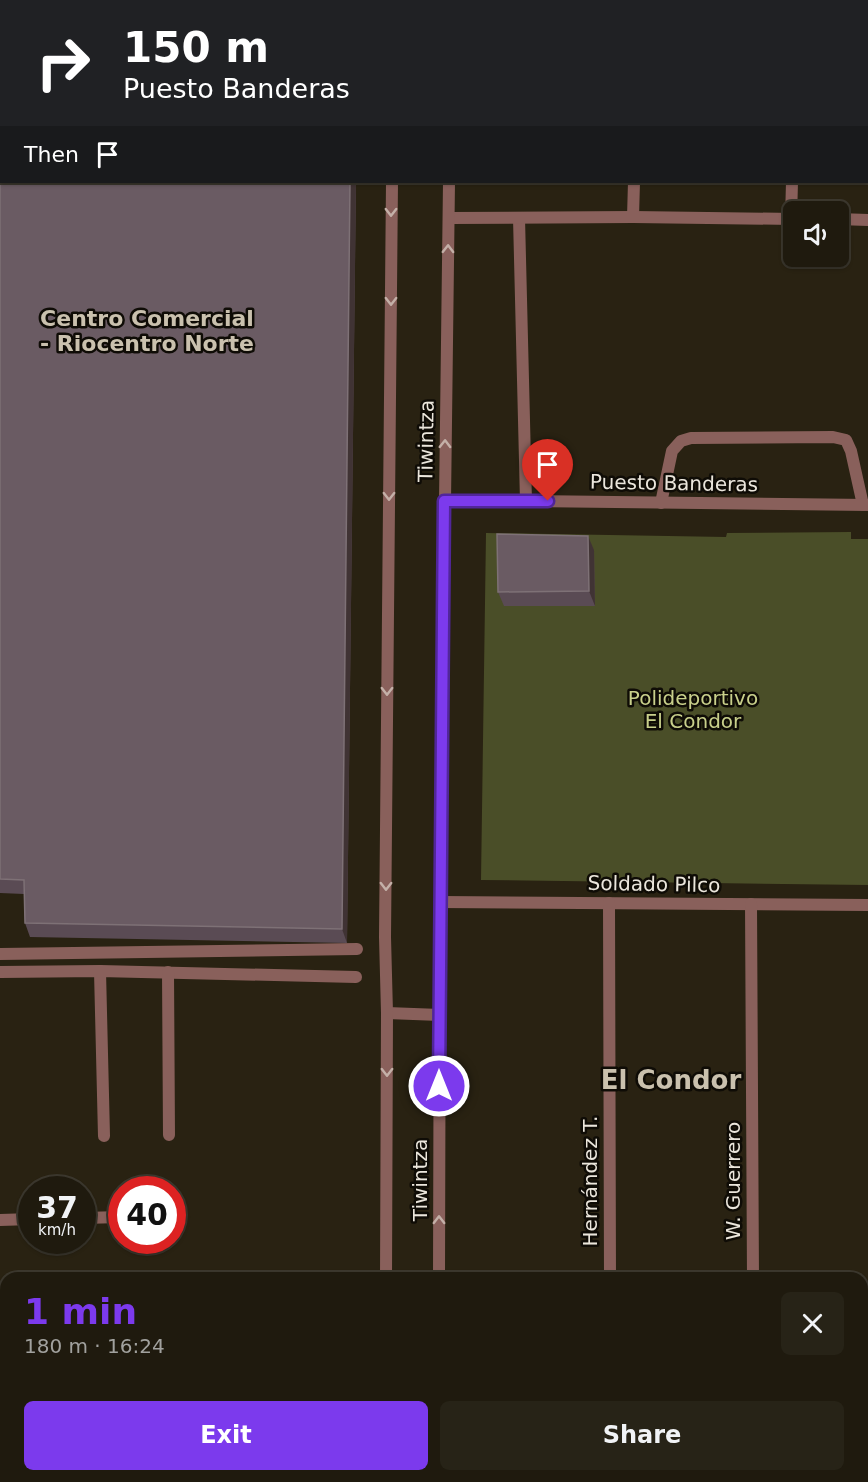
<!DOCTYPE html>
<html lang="en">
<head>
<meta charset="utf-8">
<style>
  :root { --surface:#1f1a0e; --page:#272317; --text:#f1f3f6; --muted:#a1a19e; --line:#3c382e; --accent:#7c3aed }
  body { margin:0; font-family:"DejaVu Sans",sans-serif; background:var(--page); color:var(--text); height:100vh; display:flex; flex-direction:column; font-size:22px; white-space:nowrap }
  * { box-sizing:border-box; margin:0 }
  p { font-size:20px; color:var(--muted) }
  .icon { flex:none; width:33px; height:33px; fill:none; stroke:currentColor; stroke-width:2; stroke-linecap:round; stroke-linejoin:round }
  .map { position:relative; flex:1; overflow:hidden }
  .panel { position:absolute; left:0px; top:1272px; width:868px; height:210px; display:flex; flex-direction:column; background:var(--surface); border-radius:18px 18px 0 0; box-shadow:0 2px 4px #0004,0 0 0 2px var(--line) }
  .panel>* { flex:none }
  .banner { position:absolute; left:0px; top:0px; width:868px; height:183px; box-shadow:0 2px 4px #0004,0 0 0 2px var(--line); background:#202124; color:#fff; overflow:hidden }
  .tools { position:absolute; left:783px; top:201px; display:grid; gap:12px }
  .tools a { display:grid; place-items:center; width:66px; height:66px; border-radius:9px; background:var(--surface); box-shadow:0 2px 4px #0004,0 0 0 2px var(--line); font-size:30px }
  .speed { position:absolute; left:18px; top:1176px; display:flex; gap:12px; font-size:30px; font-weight:700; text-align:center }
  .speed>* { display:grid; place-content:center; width:78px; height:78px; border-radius:50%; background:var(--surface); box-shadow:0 2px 4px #0004,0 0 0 2px var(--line); line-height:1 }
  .speed small { font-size:15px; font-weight:400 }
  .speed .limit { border:9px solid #d22; background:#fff; color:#111 }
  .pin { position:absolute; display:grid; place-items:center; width:51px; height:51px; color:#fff; margin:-62px -26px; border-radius:50% 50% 50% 0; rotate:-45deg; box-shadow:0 0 6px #0007 }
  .pin .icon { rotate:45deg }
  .me { position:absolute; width:66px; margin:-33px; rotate:0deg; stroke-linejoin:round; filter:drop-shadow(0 0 4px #0008) }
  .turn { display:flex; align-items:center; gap:21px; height:126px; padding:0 24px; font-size:27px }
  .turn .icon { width:78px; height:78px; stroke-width:2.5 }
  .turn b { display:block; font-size:42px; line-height:51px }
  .then { display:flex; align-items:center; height:57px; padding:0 24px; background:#0003; gap:12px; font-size:22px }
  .round { display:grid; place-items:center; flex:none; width:63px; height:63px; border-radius:9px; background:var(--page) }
  .overview { display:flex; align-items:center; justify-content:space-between; height:102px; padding:0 24px }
  h1 { font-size:36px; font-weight:600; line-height:45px; color:var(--accent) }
  .button { display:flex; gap:12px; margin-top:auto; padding:12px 24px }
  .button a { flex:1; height:69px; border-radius:9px; background:var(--accent); color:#fff; font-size:24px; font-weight:600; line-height:69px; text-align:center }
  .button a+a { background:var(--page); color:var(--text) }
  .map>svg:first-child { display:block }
</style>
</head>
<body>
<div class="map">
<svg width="868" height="1482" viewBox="0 0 868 1482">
  <rect width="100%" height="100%" fill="#292212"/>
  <polygon fill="#382b1e" points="0,1333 6,1333 6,1476 379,1476 379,1482 0,1482"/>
  <polygon fill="#4a4e28" points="851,532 851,539 868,539 868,885 481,880 486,533 726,537 727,533"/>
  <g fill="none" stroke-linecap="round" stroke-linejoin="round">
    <g stroke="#89605b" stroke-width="12">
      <polyline points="519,218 526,501"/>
      <polyline points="661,503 672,451 681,441 691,438 833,437 846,440 851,451 863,505"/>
      <polyline points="0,954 357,949"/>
      <polyline points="100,971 104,1136"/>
      <polyline points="0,972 100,971 356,977"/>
      <polyline points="168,972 169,1135"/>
      <polyline points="82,1218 122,1217"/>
      <polyline points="0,1220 32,1219"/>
    </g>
    <g stroke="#89605b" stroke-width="12">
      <polyline points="636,2 636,0"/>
      <polyline points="793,2 793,0"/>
      <polyline points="633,217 634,182"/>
      <polyline points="449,218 633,217 794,219"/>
      <polyline points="791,219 792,182"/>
      <polyline points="838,219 868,220"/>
      <polyline points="444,500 868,505"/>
      <polyline points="440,902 868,905"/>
      <polyline points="609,903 610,1278"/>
      <polyline points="751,904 753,1278"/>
      <polyline points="862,1300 868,1300"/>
      <polyline points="605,1482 605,1476"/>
      <polyline points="747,1482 747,1476"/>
    </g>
    <g stroke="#89605b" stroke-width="12">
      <polyline points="393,2 393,0"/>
      <polyline points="451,2 452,0"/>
      <polyline points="387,1013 440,1015"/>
      <polyline points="386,1278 387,1013 385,937 392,182"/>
      <polyline points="439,1278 440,902 449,182"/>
      <polyline points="384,1482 384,1476"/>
      <polyline points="437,1482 437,1476"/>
    </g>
  </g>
  <g fill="#5a4b54">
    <polygon points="0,0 358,0 358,2 2,2 2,182 356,182 347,943 30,937 25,923 24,894 0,893"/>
    <polygon points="594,550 595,606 504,606 498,592"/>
  </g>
  <g fill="#403334">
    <polygon points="350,182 356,182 347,943 342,929"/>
    <polygon points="588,536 594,550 595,606 589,591"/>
  </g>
  <g fill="#6a5b63" stroke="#7e7176" stroke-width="1.5">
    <polygon points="0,0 352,0 352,2 2,2 2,182 350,182 342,929 25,923 24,880 0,879"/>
    <polygon points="497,534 588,536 589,591 498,592"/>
  </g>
  <defs><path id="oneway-chevron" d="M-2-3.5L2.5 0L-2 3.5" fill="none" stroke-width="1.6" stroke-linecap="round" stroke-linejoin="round" transform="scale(1.5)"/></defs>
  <g stroke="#c4b0a8">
    <use href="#oneway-chevron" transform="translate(391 212) rotate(90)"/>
    <use href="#oneway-chevron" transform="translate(448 249) rotate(-89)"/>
    <use href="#oneway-chevron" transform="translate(391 301) rotate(90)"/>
    <use href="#oneway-chevron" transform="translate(445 444) rotate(-89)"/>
    <use href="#oneway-chevron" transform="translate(389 496) rotate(90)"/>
    <use href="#oneway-chevron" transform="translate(387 691) rotate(90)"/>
    <use href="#oneway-chevron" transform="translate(386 886) rotate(90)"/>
    <use href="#oneway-chevron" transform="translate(387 1072) rotate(90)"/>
    <use href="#oneway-chevron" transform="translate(439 1220) rotate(-90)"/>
  </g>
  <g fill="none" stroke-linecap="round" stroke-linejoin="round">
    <defs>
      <polyline id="route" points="439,1086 444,501 548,501"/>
    </defs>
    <use href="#route" stroke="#51269a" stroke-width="15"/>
    <use href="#route" stroke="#7c3aed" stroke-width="10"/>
  </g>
  <g text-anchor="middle" stroke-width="5" stroke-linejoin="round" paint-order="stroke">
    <g font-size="20" fill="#ebe6dc" stroke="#0f0c06">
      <text transform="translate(426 441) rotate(-89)" y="7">Tiwintza</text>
      <text transform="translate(674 483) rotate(1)" y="7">Puesto Banderas</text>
      <text transform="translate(654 884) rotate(1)" y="7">Soldado Pilco</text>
      <text transform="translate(420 1180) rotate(-90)" y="7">Tiwintza</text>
      <text transform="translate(590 1181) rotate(-90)" y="7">Hernández T.</text>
      <text transform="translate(733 1181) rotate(-90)" y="7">W. Guerrero</text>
    </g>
    <g font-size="20" fill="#c9d08b" stroke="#0f0c06">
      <text x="693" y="705">Polideportivo<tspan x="693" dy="23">El Condor</tspan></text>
    </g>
    <g font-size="22" font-weight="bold" fill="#cac1ae" stroke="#0f0c06">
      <text x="147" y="326">Centro Comercial<tspan x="147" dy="25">- Riocentro Norte</tspan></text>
    </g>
    <g font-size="26" font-weight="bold" fill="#cac1ae" stroke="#0f0c06">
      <text x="671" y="1089">El Condor</text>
    </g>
  </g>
</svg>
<div class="tools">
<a><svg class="icon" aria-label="sound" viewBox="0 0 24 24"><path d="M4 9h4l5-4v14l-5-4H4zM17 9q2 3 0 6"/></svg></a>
</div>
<div class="speed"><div>37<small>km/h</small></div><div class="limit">40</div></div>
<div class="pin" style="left:548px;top:501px;background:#d93025"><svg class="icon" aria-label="arrive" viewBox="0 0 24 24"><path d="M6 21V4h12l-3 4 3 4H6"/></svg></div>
<svg class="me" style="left:439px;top:1086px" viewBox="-20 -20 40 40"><circle r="17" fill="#7c3aed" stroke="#fff" stroke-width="3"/><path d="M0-11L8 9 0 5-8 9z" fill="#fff"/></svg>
<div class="banner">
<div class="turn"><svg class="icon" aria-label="right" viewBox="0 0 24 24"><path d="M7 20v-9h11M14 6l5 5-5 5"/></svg><div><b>150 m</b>Puesto Banderas</div></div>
<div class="then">Then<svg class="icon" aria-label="arrive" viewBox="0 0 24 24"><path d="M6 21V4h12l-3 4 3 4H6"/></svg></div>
</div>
<section class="panel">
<div class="overview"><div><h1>1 min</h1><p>180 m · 16:24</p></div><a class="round"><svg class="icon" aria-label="close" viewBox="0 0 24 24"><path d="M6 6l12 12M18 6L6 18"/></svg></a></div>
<div class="button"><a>Exit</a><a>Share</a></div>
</section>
</div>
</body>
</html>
